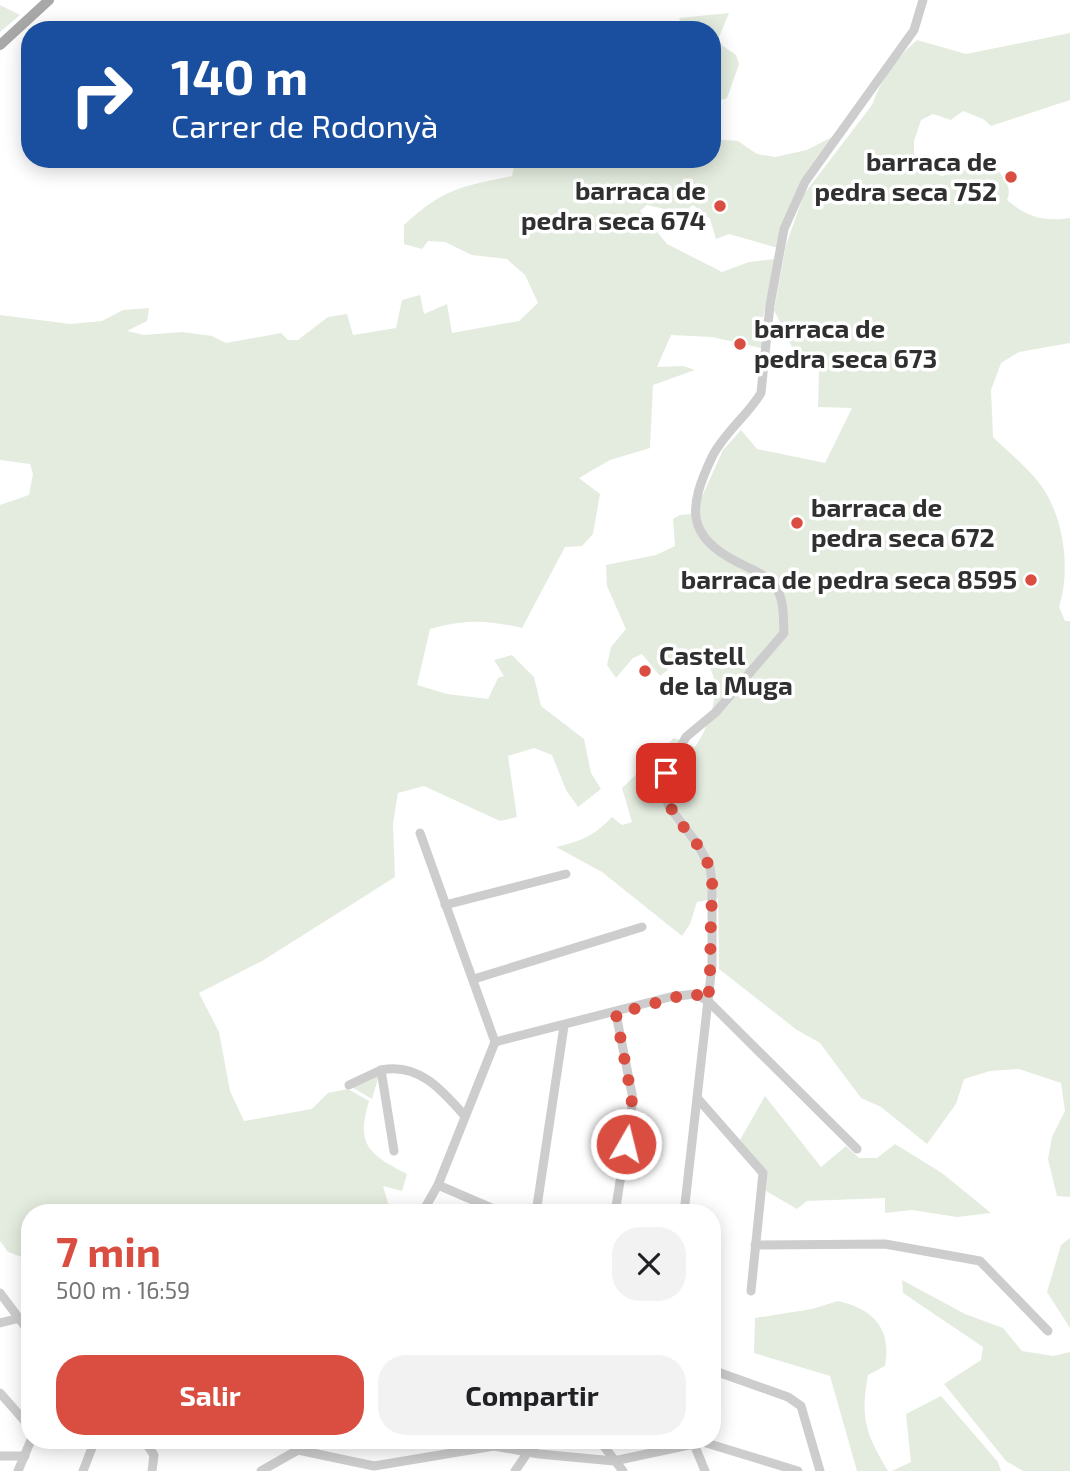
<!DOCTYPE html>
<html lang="es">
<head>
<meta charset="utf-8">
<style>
  :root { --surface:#fff; --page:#f2f2f2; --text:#202124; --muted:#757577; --accent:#d94e41 }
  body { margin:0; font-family:"Exo 2",sans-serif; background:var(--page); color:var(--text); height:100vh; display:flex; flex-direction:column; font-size:26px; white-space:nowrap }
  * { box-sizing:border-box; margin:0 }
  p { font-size:23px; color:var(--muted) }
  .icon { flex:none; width:38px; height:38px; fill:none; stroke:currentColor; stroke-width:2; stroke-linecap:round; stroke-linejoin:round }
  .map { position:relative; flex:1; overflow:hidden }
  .sheet { position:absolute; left:21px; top:1204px; width:700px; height:245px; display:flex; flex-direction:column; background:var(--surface); border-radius:28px; box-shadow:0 4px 18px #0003 }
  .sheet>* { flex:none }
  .guide { position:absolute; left:21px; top:21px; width:700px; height:147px; border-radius:28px; box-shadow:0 4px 18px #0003; background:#1a4fa0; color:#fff; overflow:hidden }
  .pin { position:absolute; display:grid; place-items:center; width:60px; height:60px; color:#fff; margin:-30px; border-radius:14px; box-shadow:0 4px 10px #0006 }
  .me { position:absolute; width:77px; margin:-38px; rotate:8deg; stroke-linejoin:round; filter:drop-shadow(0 0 5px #0008) }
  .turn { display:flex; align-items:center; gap:24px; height:147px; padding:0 35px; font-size:32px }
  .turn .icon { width:91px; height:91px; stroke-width:2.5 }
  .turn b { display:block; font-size:49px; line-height:60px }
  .round { display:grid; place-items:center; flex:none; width:74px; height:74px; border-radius:28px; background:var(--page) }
  .head { display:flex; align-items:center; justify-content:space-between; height:119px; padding:0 35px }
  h1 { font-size:42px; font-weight:700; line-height:52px; color:var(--accent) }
  .primary-button { display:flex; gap:14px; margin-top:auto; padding:14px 35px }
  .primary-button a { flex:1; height:80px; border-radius:28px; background:var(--accent); color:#fff; font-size:28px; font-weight:700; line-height:80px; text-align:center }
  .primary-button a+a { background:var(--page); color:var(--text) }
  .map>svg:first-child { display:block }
</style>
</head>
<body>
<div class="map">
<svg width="1070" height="1471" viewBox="0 0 1070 1471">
  <rect width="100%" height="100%" fill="#fff"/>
  <g fill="#e4ecdf">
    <polygon points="0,5 20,15 0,32"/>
    <polygon points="729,13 717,42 736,55 739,64 727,98 712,103 712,30 684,30 679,18"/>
    <path d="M1070,33V100L991,126L983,119L963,111L951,120L933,114L921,120L914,141V164L942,176L992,163C1000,174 1014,185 1007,200C1027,217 1043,222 1070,218V343L1019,352L1001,363L991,390L993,437C1010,454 1034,472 1046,493C1065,525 1070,573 1059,607L1065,621H1070V1197L1057,1196L1048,1159L1052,1137L1065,1111L1061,1083L1019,1069L990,1071L964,1079L956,1104L927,1144L881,1107L861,1098L820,1043L797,1030L719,969L718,898L697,902L690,924L682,936L602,872L556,847C581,841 594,836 612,817L622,825L632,822L622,788L674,738L695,747C713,721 732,663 688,654L660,676L642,654L633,658L616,678L607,665L611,647L626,629L607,586L606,565L656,555L675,546L673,519L680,515L694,514L723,450L741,430L757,449L825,463L852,408L818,407L819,371L794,351L774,310L786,245L804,194L872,105C881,79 896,58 917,40L966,54Z"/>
    <path d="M849,128L798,192L778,248L729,234L716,239L710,219L693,205L682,213L647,205L640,211L667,244L722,272L749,262L775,259L763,318L765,349L712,337L671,335L657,367L683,366L695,370L653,385L650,448L610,460L579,478L600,494L593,534L582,546L565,547L522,628C486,620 466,619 430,629L417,685L447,694L488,699L498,678L504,676L494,660L512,655L534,677L541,706L584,739L591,773L601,789L578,807L566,790L552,755L534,748L508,756L517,817L500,821L424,786L398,793L393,824L395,877L262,961L199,993L219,1032L230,1091L244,1121L312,1109L328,1093L348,1089L369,1101C356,1145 368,1154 407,1174L402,1191L383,1186L391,1213H30V1260L8,1252L0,1241V505L29,495L33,474L30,464L0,460V315L70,324L102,321L123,310L149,308L147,321L127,331L144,335L182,332L212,336L226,343L281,333L288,340H298L328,317L347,314L353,335L396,328L402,300L420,295L424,314L447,304L452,333L519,321L538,303L525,275L507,259L472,255L445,242L428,241L422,249L404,244V225C442,189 462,186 512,176L516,159H712V139L738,141L757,154L775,157L807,150Z"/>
    <polygon points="380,1072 372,1099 350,1086"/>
    <polygon points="765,1096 821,1167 846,1146 859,1158 877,1158 895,1144 942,1173 991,1213 957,1217 912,1210 885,1213 885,1198 807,1201 797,1209 766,1191 767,1173 740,1140"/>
    <polygon points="1070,1238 1070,1328 1047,1292 1061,1245"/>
    <polygon points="902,1280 965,1314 1003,1328 1022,1351 1053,1356 1070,1352 1070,1471 1023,1471 1006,1461 944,1384 981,1360 983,1347 903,1293"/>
    <path d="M838,1301C873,1309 892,1328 885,1366L868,1375C860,1419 866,1434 888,1471H857L830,1376L754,1353L755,1318L812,1309Z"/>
    <polygon points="941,1396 998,1462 1001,1471 892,1471 911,1462 906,1414"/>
  </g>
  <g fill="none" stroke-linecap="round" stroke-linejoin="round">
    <g stroke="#cdcdcd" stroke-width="9">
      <polyline points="420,833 495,1042 438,1185 422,1213"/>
      <polyline points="445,905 566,874"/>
      <polyline points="474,979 642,927"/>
      <polyline points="495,1042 670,997 695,994 708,1001 857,1149"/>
      <polyline points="349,1085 381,1070"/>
      <polyline points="699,1100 763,1173 751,1291"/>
      <path d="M394,1151L381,1070C418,1062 442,1090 464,1115"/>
      <polyline points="438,1185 503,1213"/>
      <polyline points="536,1213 564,1026"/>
      <polyline points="615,1213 633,1099 616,1014"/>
      <path d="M684,1213L712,965V883L710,867L698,845L668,805L666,773L686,737L716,712L784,633C783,618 785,600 775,586C767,575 751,569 739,563C685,536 688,508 712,457C724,433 747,416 761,393L770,305L784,229L805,182L914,30L923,0"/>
      <polyline points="755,1245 885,1244 980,1261 1048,1331"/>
      <polyline points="0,1293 30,1333"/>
      <polyline points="0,1323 20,1318"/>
      <polyline points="712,1370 788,1397 801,1406 820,1471"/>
      <polyline points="0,1393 30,1427"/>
      <polyline points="144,1440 154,1455 152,1471"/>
      <polyline points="599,1440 623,1471"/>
      <polyline points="694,1444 705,1471"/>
      <polyline points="298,1450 374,1466 494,1446 539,1454 614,1461 703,1442 798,1471"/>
      <polyline points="0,1456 25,1456"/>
      <polyline points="18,1471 31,1440"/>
      <polyline points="83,1471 95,1440"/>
      <polyline points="261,1471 298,1450 308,1440"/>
      <polyline points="515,1471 528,1452"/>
    </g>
    <polyline stroke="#a8a8a8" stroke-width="10" points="0,45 49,0"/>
  </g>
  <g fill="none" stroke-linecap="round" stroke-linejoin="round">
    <path stroke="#d94e41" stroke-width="12" stroke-dasharray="0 21.6" d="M626,1144L632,1099L616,1014L687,994H695L708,1001C711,974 710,948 711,920C711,903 715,883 709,867C697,831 659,816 666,773"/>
  </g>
  <g fill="#d94e41" stroke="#fff" stroke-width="2.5">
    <circle cx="1011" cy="177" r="7"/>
    <circle cx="720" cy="206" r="7"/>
    <circle cx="740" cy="344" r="7"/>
    <circle cx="797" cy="523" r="7"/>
    <circle cx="1031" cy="580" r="7"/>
    <circle cx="645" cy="671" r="7"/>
  </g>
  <g text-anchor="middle" stroke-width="7" stroke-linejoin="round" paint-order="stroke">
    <g font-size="26" font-weight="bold" fill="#303030" stroke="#fff" text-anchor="end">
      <text x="997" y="171">barraca de<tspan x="997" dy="30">pedra seca 752</tspan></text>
      <text x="706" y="200">barraca de<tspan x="706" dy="30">pedra seca 674</tspan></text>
      <text x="754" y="338" text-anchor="start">barraca de<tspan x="754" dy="30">pedra seca 673</tspan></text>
      <text x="811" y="517" text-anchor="start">barraca de<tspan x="811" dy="30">pedra seca 672</tspan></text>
      <text x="1017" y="589">barraca de pedra seca 8595</text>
      <text x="659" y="665" text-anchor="start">Castell<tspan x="659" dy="30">de la Muga</tspan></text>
    </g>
  </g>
</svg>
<div class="pin" style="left:666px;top:773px;background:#d93025"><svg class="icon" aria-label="arrive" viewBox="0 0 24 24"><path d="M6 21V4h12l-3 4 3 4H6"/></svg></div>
<svg class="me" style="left:626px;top:1144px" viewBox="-20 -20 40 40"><circle r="17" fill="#d94e41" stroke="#fff" stroke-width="3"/><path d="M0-11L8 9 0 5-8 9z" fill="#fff"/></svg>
<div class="guide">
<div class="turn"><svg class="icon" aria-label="right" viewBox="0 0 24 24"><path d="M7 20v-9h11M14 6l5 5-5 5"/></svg><div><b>140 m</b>Carrer de Rodonyà</div></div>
</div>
<section class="sheet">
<div class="head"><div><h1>7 min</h1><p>500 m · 16:59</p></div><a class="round"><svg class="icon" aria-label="close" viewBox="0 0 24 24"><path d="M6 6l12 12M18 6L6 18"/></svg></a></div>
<div class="primary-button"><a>Salir</a><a>Compartir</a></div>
</section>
</div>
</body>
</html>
